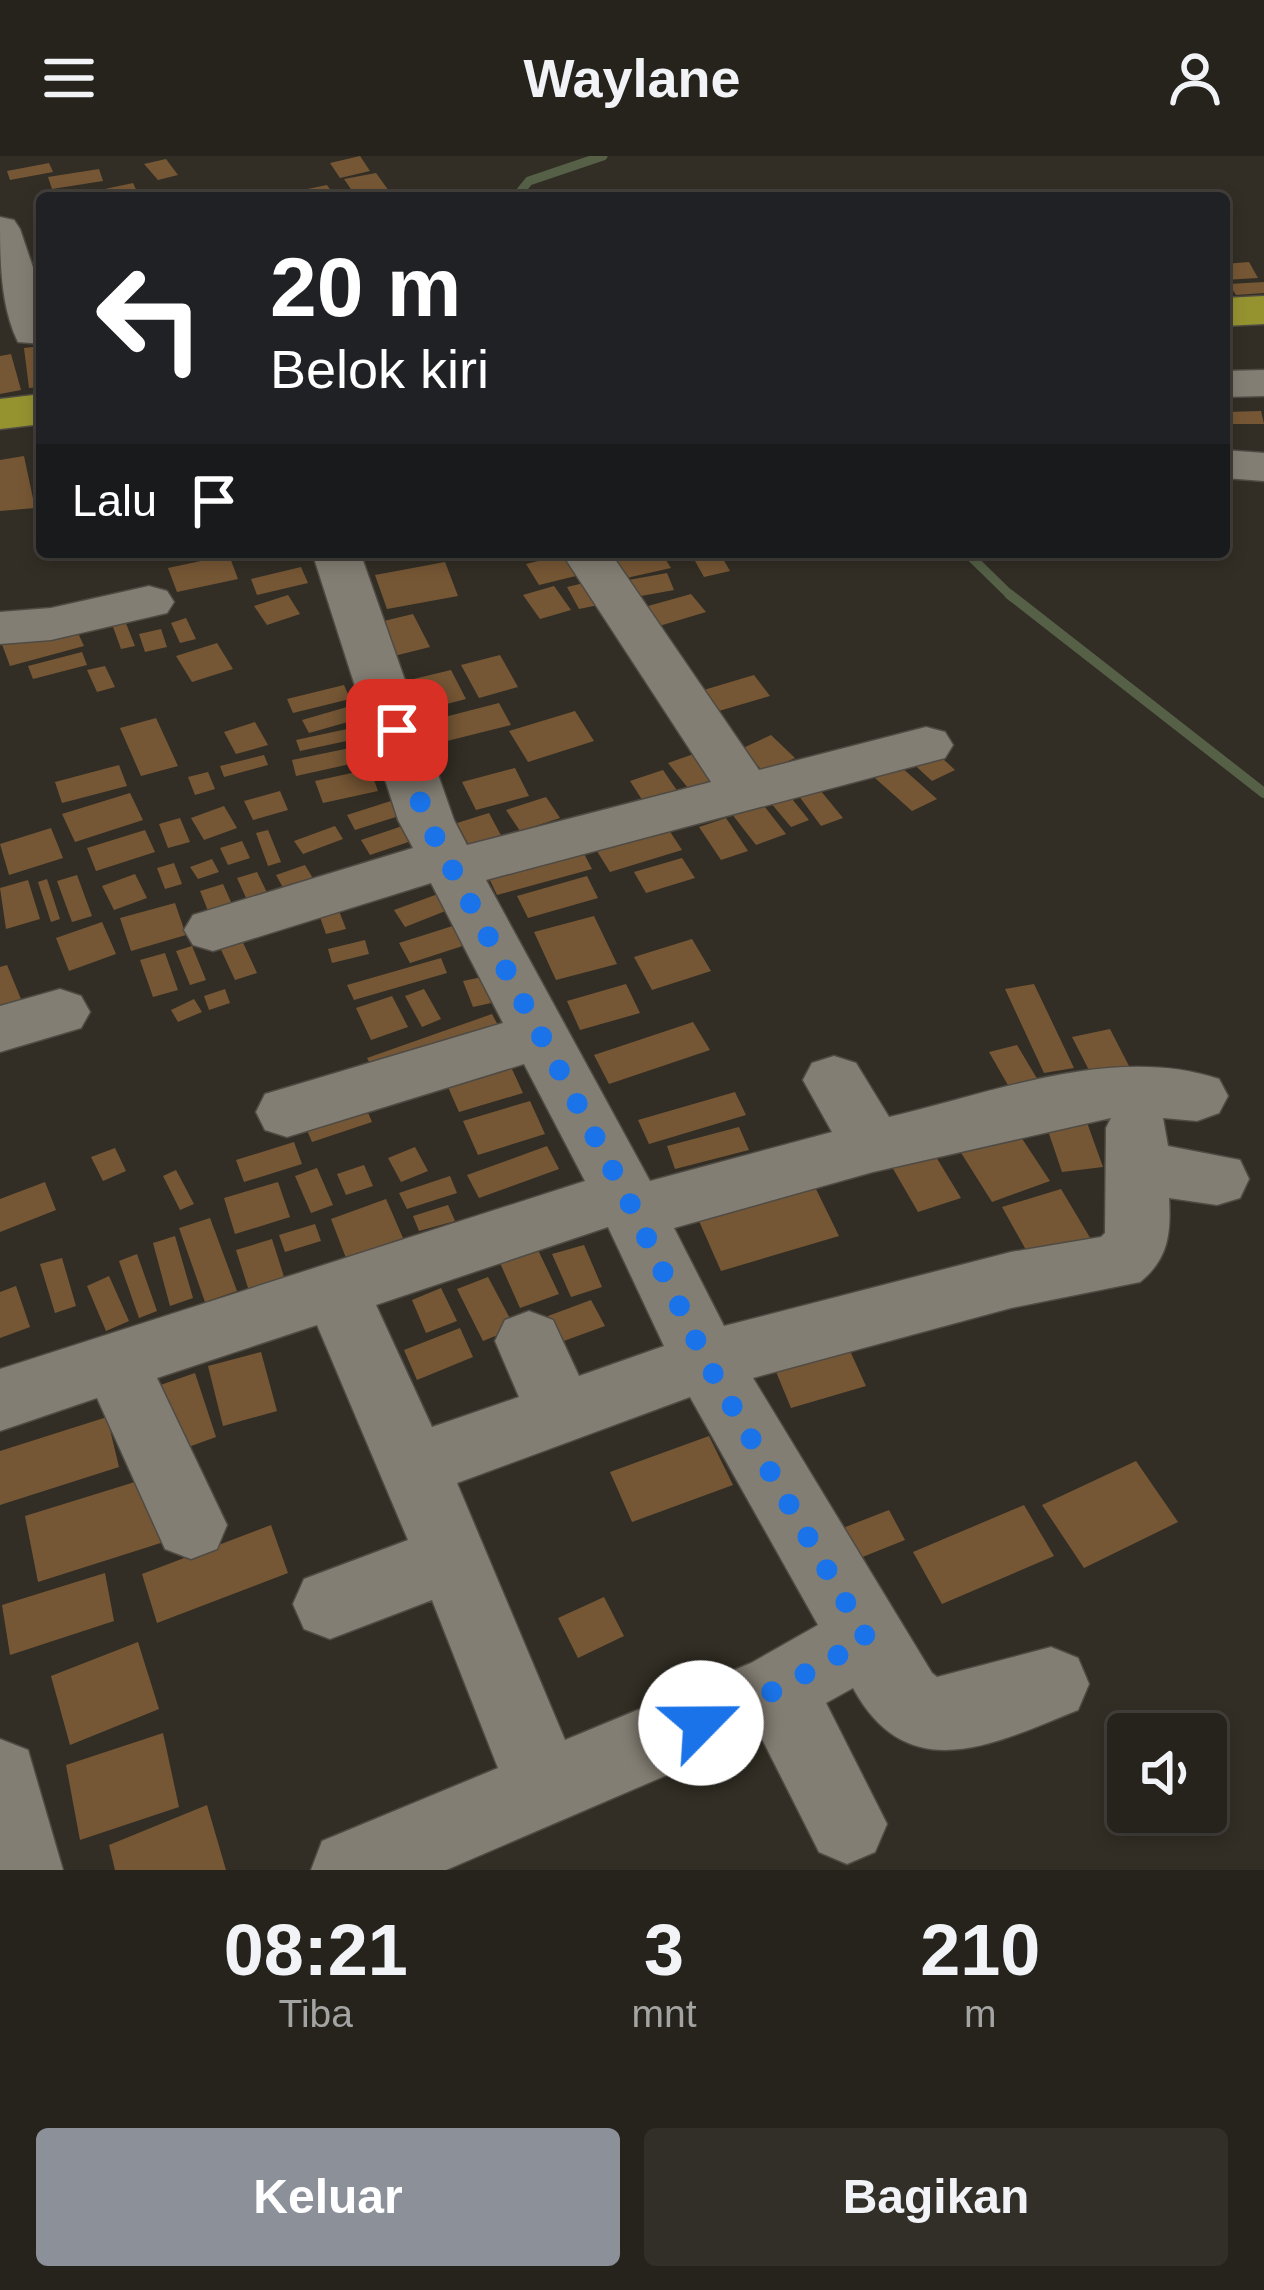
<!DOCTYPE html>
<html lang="id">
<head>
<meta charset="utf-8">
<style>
  :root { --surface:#26221c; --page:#322f29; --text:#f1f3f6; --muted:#a4a4a3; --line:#423f3b; --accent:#8c9099 }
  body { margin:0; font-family:Arial,sans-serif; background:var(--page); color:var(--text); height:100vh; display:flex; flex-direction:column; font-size:45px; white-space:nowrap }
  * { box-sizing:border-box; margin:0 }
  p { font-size:39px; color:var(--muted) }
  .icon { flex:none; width:66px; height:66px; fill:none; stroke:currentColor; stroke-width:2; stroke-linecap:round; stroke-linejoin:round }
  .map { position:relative; height:1714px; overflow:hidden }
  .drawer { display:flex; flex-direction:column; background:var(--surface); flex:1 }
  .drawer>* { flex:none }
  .guide { position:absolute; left:36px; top:36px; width:1194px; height:366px; border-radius:12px; box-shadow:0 6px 18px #0003,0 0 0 3px var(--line); background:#202124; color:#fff; overflow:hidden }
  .buttons { position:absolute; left:1107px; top:1557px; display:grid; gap:24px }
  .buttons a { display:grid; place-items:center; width:120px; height:120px; border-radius:12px; background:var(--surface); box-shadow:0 6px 18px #0003,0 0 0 3px var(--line); font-size:60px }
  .pin { position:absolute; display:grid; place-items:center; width:102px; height:102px; color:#fff; margin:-51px; border-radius:24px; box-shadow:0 6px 18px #0006 }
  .me { position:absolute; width:132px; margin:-66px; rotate:67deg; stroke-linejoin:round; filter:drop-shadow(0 0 9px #0008) }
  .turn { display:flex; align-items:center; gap:42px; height:252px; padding:0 36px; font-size:54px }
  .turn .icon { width:156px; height:156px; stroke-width:2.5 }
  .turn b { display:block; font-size:84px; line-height:102px }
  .then { display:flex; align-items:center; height:114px; padding:0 36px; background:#0003; gap:24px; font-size:45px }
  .eta { display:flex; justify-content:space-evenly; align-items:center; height:204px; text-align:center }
  .eta b { font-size:72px; font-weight:600; line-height:84px }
  .primary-button { display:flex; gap:24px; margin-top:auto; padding:24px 36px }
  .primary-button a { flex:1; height:138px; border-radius:12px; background:var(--accent); color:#fff; font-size:48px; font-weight:600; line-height:138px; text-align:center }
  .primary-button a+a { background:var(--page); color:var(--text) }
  header { display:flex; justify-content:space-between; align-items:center; height:156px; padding:0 36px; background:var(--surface); font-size:54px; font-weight:600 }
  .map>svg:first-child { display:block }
</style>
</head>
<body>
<header><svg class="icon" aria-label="menu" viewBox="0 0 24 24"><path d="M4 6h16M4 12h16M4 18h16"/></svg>Waylane<svg class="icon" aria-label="person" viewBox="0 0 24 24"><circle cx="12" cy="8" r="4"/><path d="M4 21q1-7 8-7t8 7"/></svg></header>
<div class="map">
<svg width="1264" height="1714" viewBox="0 0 1264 1714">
  <rect width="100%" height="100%" fill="#322e25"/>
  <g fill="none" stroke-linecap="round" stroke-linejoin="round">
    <g stroke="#556047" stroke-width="9">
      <polyline points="515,42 529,25 603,0"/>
      <polyline points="966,396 1012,441"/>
    </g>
    <polyline stroke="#556047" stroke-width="10" points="1009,438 1264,637"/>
  </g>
  <g fill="#765735">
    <polygon points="360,0 370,15 340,22 330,7"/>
    <polygon points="166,3 178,19 158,24 144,8"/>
    <polygon points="49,7 53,16 10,24 7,15"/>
    <polygon points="99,13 103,25 52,33 48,21"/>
    <polygon points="376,17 394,42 357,42 344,23"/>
    <polygon points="133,27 138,38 103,42 100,34"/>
    <polygon points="327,29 332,36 273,42 273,40"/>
    <polygon points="1249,106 1258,122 1224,124 1224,108"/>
    <polygon points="1264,126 1264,137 1236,139 1229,128"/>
    <polygon points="42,190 42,231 29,232 24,192"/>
    <polygon points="11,198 21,234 0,238 0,200"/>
    <polygon points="1261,255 1264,268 1231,268 1226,256"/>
    <polygon points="24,300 35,352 0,355 0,304"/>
    <polygon points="606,396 661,396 671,412 622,423"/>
    <polygon points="690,396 719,396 730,415 704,421"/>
    <polygon points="571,397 584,418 539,429 526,408"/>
    <polygon points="229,399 238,423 177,436 168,412"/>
    <polygon points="445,406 458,440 387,453 375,419"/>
    <polygon points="301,411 308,427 257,439 251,423"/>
    <polygon points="667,417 674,434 630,442 623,425"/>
    <polygon points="601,423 613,446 579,453 567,431"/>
    <polygon points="554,430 571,454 540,463 523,439"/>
    <polygon points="691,438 706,456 656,471 641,452"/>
    <polygon points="288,439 300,458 267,469 254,450"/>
    <polygon points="413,458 430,491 382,503 367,469"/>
    <polygon points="186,462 196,483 180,487 171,467"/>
    <polygon points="72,464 84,490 10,510 0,483"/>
    <polygon points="125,465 135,490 121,493 112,468"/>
    <polygon points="161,473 167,491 145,496 139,478"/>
    <polygon points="217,487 233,513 192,526 176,500"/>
    <polygon points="82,496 87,509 33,523 28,510"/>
    <polygon points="500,499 518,531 479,542 461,509"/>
    <polygon points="105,510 115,531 97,536 87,514"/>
    <polygon points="451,514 466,543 416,556 401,526"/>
    <polygon points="754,519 770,540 712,557 697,536"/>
    <polygon points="344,529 350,543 293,557 287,543"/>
    <polygon points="499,547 511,569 439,587 429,565"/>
    <polygon points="354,549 362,562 309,577 302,564"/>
    <polygon points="575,555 594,585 528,606 509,575"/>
    <polygon points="156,562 178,610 141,620 120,572"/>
    <polygon points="255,566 268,589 236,598 224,576"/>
    <polygon points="361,570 365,581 300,595 296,584"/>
    <polygon points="771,579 795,602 764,616 741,593"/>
    <polygon points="369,588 373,603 296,620 292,604"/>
    <polygon points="930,591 955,614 932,625 907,602"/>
    <polygon points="711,592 735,621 692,637 668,607"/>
    <polygon points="264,599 268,609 224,621 220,610"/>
    <polygon points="891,602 937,643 912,655 866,614"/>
    <polygon points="119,609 127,630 62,647 55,626"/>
    <polygon points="515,612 529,640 476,654 462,626"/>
    <polygon points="370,613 378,635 323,647 315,625"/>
    <polygon points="663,614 682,642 648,653 630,625"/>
    <polygon points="208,616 215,633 195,639 188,621"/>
    <polygon points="816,629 843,662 821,670 796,636"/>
    <polygon points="784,633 809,664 791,671 765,640"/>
    <polygon points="280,635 288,654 253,664 244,645"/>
    <polygon points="130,637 143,664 75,686 62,658"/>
    <polygon points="546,641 560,662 520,675 506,654"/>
    <polygon points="758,642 786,678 756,689 728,653"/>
    <polygon points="394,644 402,659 355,674 347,659"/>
    <polygon points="224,650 237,672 204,684 191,662"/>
    <polygon points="489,657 504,685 472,695 457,667"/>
    <polygon points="180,662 190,686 168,692 159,668"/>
    <polygon points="726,662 748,695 721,704 699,671"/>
    <polygon points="417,665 426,680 370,699 361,684"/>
    <polygon points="335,670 343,683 303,698 294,685"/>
    <polygon points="667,671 682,694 610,716 595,692"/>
    <polygon points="51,672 63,702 9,719 0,688"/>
    <polygon points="145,674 155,696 96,715 87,692"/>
    <polygon points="268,674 281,706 268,710 256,677"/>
    <polygon points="242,685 250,702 228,709 220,692"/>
    <polygon points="579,688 592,713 497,739 485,714"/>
    <polygon points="682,702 695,722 646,737 634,716"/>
    <polygon points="212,703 219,716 198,723 190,711"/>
    <polygon points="174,707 182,728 165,733 157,712"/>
    <polygon points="305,709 321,736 291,746 276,719"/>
    <polygon points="257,716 274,751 253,757 237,722"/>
    <polygon points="135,718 147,742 114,754 102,730"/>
    <polygon points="77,719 92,760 72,766 57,725"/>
    <polygon points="587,720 598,742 528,762 517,740"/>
    <polygon points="47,723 60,763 51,766 38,726"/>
    <polygon points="28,724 40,763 6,773 0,732"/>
    <polygon points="223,728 235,755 211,762 200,735"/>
    <polygon points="438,738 448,754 405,771 394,754"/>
    <polygon points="334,742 346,773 326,778 315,747"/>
    <polygon points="175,747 186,779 131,795 120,762"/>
    <polygon points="594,760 617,808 556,824 534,776"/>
    <polygon points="102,766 116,798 69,815 56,782"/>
    <polygon points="462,767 472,787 410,807 399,787"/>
    <polygon points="239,778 257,817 235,824 217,785"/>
    <polygon points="692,783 711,815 652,834 634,801"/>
    <polygon points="365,784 369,798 332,807 328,793"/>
    <polygon points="192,790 206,824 190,829 176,795"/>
    <polygon points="165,797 178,834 153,841 140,804"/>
    <polygon points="441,802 447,817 354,844 347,829"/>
    <polygon points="7,809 28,860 0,862 0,811"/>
    <polygon points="482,821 491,847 473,851 463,825"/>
    <polygon points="626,828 640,857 580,874 567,845"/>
    <polygon points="1034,828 1074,912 1044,917 1005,833"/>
    <polygon points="225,833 230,847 209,854 204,840"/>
    <polygon points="424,833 441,863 422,871 405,840"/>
    <polygon points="392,840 408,871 371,884 356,852"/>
    <polygon points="194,843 202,856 178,866 171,854"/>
    <polygon points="492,858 500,873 375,917 367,902"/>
    <polygon points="693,866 710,894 609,928 594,899"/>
    <polygon points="1110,873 1130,912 1092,920 1072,881"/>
    <polygon points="1017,889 1042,931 1013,938 989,896"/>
    <polygon points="511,911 523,937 459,956 447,929"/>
    <polygon points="735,936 746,959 649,988 638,964"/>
    <polygon points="361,940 372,966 312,986 301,960"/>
    <polygon points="530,945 545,978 478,999 463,965"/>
    <polygon points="1085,961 1103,1011 1062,1016 1045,966"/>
    <polygon points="739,971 749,994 675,1013 667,990"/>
    <polygon points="1015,972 1050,1025 992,1046 958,992"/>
    <polygon points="294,986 302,1008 244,1026 236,1004"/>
    <polygon points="547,990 559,1013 479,1042 467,1019"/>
    <polygon points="415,991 428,1015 401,1026 388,1002"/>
    <polygon points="930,991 961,1042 918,1056 888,1004"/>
    <polygon points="115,992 126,1015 103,1025 91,1001"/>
    <polygon points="364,1009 373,1030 346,1039 337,1018"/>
    <polygon points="317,1012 333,1049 311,1057 295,1020"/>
    <polygon points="176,1014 194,1048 180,1054 163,1020"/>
    <polygon points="450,1020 457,1037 407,1053 399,1037"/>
    <polygon points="45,1026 56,1054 0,1076 0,1043"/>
    <polygon points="278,1026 290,1061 235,1078 224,1042"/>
    <polygon points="815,1031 839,1080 721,1115 699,1065"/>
    <polygon points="1061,1033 1092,1085 1031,1103 1002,1051"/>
    <polygon points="386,1043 403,1082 346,1102 331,1063"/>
    <polygon points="448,1049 455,1065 419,1075 413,1060"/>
    <polygon points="210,1062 237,1135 205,1146 179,1072"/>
    <polygon points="315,1068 321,1085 285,1096 279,1079"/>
    <polygon points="175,1080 193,1142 170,1150 153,1087"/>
    <polygon points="272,1083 286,1127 250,1138 236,1094"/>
    <polygon points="584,1089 602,1131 571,1141 552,1098"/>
    <polygon points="538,1094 559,1138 520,1152 500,1107"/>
    <polygon points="137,1098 157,1155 139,1162 119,1105"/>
    <polygon points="62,1102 76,1150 55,1157 40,1108"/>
    <polygon points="109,1120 129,1165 106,1175 87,1130"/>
    <polygon points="488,1121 515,1172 483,1185 457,1133"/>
    <polygon points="16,1130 30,1171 0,1182 0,1136"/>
    <polygon points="441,1132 457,1165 426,1177 412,1144"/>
    <polygon points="591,1144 605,1170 561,1186 548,1160"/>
    <polygon points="460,1172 473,1201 417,1224 404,1194"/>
    <polygon points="845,1184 866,1230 791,1252 772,1206"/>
    <polygon points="261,1196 277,1255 223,1270 208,1210"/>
    <polygon points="195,1217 216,1281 169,1298 149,1233"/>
    <polygon points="107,1261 119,1311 0,1349 0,1295"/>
    <polygon points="709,1280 733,1329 632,1366 610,1316"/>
    <polygon points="1136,1305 1178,1366 1084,1412 1042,1349"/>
    <polygon points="151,1321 167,1385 38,1426 25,1360"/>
    <polygon points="1024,1349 1054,1400 942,1448 913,1396"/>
    <polygon points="889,1354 905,1384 840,1410 825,1379"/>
    <polygon points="271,1369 288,1417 157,1467 142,1418"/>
    <polygon points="105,1417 114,1465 10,1499 2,1449"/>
    <polygon points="604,1441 624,1480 578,1502 558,1462"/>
    <polygon points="138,1486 159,1553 70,1589 51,1520"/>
    <polygon points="163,1577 179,1651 80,1684 66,1609"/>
    <polygon points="207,1649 226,1714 115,1714 109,1689"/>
  </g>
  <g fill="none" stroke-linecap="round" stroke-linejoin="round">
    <defs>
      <g id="minor">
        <path d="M0,61L14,64L20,73L42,138V188L18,186C0,150 0,102 0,61Z"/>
        <polygon points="1264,214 1264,240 1224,241 1224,215"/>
        <polygon points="1224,294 1264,297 1264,325 1224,322"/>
        <path d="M312,396H360L454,664L467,689L711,626L561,396H610L759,614L926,571L945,576L953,589L945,602L486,724L650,1025L832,976L803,924L812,907L834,900L856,907L889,961C992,937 1114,888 1219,923L1228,940L1219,957L1197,965L1163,962L1168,990L1240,1004L1249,1023L1240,1042L1217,1049L1169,1042C1171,1076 1169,1103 1140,1126L1011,1152L753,1222L932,1517L937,1521L1051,1491L1078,1502L1089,1528L1078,1554C994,1588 908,1633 853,1532L826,1547L887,1668L875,1696L847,1708L819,1696L760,1579L446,1714H311L322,1685L498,1612L432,1444L330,1483L304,1473L293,1448L304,1423L408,1384L317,1169L157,1222L227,1369L217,1393L191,1403L165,1393L97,1242L0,1275V1213L585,1025L524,908L287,981L265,974L256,956L265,938L503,867L431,727L213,795L193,789L184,774L193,759L413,692L398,664ZM1111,962L1106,972L1105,1077L1101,1081L1011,1096L724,1170L674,1072L873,1016ZM608,1071L664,1190L579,1220L553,1164L529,1155L505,1164L495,1185L519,1241L432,1271L376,1149ZM690,1241L818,1469L751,1507L565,1584L457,1327Z"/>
        <polygon points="149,430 167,435 174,446 167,457 51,484 0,488 0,456 51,452"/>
        <polygon points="60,833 81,840 90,856 81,872 0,896 0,850"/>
        <polygon points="0,1583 28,1594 63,1714 0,1714"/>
      </g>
      <g id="major">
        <polygon points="1264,140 1264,168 1224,170 1224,142"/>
        <polygon points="42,238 42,268 0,273 0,243"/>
      </g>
    </defs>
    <use href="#minor" stroke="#4f4b44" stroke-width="3"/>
    <use href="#major" stroke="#4f4b44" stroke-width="3"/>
    <use href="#minor" fill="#837e73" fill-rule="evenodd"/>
    <use href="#major" fill="#959330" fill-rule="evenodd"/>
  </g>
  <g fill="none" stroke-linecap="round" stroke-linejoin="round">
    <polyline stroke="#1a73e8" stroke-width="21" stroke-dasharray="0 37.8" points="397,574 426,664 626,1039 706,1205 867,1483 778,1533 701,1567"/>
  </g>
</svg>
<div class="buttons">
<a><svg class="icon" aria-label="sound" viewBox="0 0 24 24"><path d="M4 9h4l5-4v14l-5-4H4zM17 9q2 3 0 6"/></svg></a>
</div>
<div class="pin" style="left:397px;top:574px;background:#d93025"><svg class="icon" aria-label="arrive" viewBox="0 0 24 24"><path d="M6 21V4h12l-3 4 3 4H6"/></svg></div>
<svg class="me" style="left:701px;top:1567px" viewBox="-20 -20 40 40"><circle r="19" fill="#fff"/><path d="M0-13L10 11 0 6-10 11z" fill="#1a73e8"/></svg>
<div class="guide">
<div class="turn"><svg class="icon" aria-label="left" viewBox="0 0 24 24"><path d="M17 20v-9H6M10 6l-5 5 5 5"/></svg><div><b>20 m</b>Belok kiri</div></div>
<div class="then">Lalu<svg class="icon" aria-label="arrive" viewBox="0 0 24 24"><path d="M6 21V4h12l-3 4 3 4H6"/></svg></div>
</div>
</div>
<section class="drawer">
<div class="eta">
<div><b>08:21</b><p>Tiba</p></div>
<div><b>3</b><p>mnt</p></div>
<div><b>210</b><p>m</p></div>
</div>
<div class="primary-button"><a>Keluar</a><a>Bagikan</a></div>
</section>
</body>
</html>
